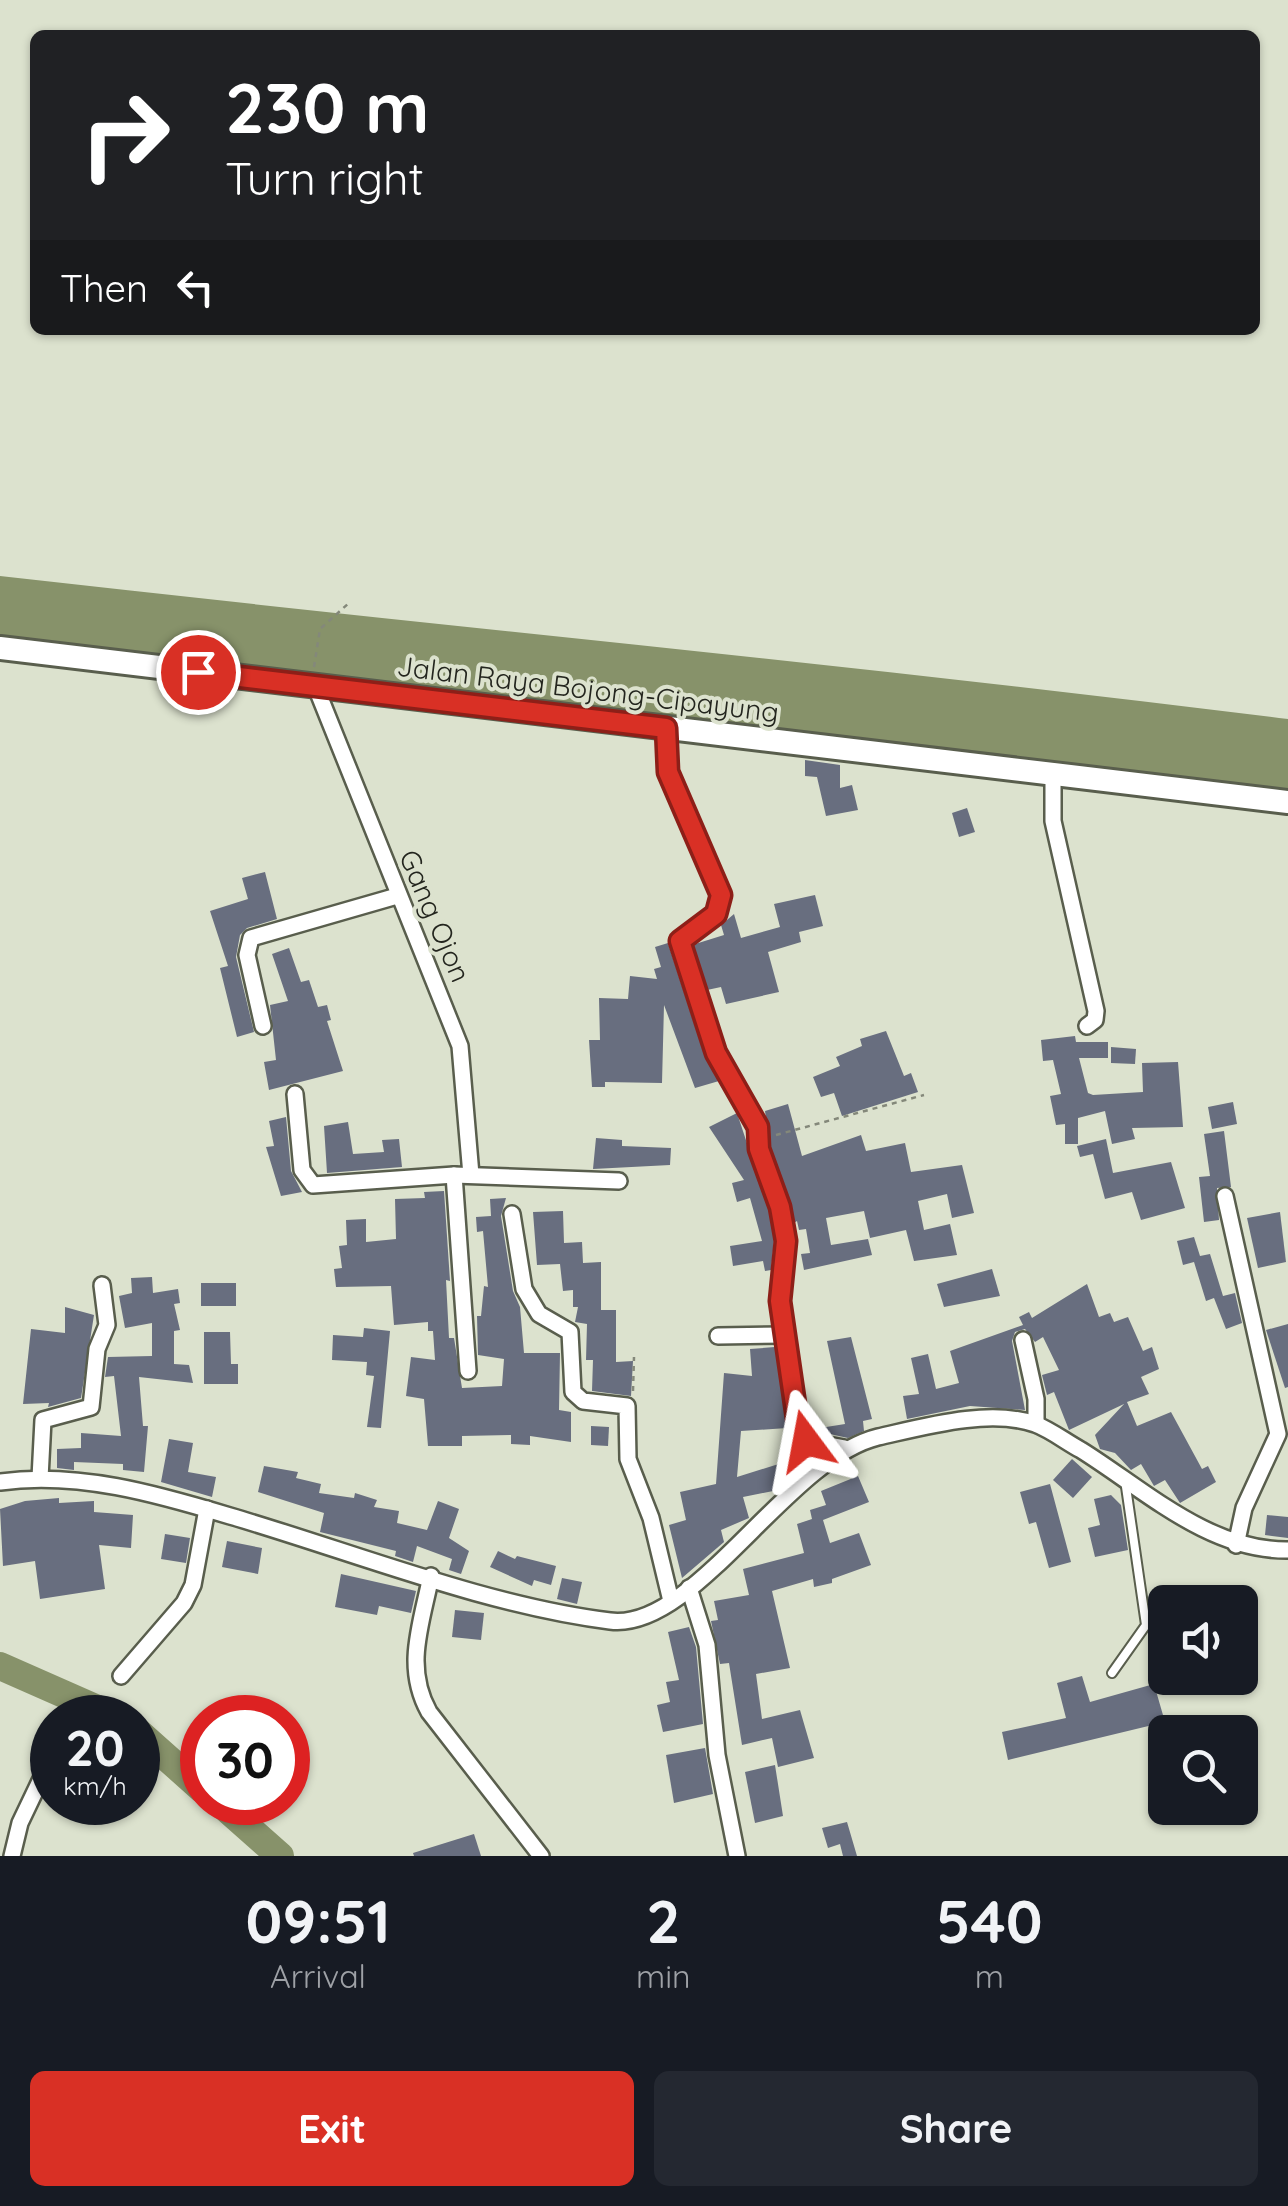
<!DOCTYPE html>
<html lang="en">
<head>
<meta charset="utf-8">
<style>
  :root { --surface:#171b24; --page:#242831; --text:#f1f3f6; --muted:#9ea1a6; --accent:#d93025 }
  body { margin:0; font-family:Quicksand,sans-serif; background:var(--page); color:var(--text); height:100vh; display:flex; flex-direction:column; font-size:38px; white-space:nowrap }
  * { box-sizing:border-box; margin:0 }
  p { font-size:32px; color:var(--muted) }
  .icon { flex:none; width:55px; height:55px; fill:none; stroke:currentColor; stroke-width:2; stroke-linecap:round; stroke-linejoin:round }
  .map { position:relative; height:1856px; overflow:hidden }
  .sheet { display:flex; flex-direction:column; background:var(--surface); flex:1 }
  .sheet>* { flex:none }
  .guide { position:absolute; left:30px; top:30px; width:1230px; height:305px; border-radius:15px; box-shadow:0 2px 8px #0004; background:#202124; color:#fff; overflow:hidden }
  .fabs { position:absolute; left:1148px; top:1585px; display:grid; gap:20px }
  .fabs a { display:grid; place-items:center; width:110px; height:110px; border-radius:15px; background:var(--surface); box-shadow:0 2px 8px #0004; font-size:50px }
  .speed { position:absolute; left:30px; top:1695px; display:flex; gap:20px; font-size:50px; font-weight:700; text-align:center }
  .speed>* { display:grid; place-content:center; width:130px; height:130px; border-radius:50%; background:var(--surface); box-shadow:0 2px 8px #0004; line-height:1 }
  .speed small { font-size:25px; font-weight:400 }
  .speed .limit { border:15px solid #d22; background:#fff; color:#111 }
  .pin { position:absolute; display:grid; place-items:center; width:85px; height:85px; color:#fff; margin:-42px; border:5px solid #fff; border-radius:50%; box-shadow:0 2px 10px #0007 }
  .me { position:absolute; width:110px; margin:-55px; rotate:347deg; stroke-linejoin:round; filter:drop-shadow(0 0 8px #0008) }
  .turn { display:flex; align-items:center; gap:35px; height:210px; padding:0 30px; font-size:45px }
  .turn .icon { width:130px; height:130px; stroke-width:2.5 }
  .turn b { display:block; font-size:70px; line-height:85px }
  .then { display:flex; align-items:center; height:95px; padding:0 30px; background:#0003; gap:20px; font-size:38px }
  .eta { display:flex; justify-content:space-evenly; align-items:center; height:170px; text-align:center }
  .eta b { font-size:60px; font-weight:700; line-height:70px }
  .primary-button { display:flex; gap:20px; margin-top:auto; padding:20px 30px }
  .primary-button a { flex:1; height:115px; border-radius:15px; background:var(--accent); color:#fff; font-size:40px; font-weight:700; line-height:115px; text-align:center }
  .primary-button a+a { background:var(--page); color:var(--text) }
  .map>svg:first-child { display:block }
</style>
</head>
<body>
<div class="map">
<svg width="1288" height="1856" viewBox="0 0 1288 1856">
  <rect width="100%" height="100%" fill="#dce2ce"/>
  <path fill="#87926a" d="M0,576C429,625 859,665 1288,719V805L0,648Z"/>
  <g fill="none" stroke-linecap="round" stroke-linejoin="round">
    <g stroke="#87926a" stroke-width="28">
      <polyline points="0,1666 118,1718"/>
      <polyline points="138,1732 202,1789"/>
      <polyline points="219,1802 280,1856"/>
    </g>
  </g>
  <g fill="#686e7f">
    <polygon points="805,760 840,765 840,788 852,785 858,810 826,816 817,777 805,776"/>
    <polygon points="967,808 975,832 959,837 952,813"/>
    <polygon points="265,872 277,919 247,928 240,935 236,957 254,1032 237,1037 220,968 228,966 210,911 248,899 242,878"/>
    <polygon points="815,895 823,926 799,932 801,942 768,952 779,992 726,1004 721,987 707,990 692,945 724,935 721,925 734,914 741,938 780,927 774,904"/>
    <polygon points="668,943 705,1057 719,1081 695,1088 664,1005 662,1083 605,1082 605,1087 592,1087 589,1040 600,1040 599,998 628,999 630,976 657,979 654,969 661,967 655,947"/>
    <polygon points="289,948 301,982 309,980 318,1007 327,1005 331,1020 327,1021 343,1071 269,1090 264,1062 276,1060 270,1005 288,1001 272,954"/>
    <polygon points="886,1031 904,1076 911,1073 918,1092 842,1116 834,1093 821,1097 813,1077 840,1066 836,1057 862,1046 860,1039"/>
    <polygon points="1075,1036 1076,1042 1108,1042 1108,1058 1079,1058 1088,1093 1093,1095 1143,1092 1142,1063 1178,1062 1183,1127 1132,1128 1135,1139 1112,1144 1105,1111 1078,1118 1078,1144 1065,1144 1065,1124 1056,1125 1050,1096 1061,1094 1053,1060 1043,1061 1041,1040"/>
    <polygon points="1111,1047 1136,1049 1135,1064 1111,1063"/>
    <polygon points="1233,1102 1237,1124 1212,1129 1208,1107"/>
    <polygon points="788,1104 802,1156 861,1135 866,1151 905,1143 911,1172 962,1165 974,1213 952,1218 947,1194 918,1201 924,1230 950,1224 957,1255 914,1261 906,1230 870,1238 864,1211 826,1218 831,1245 868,1239 872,1255 804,1270 801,1254 810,1253 806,1229 799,1230 797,1221 794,1223 770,1147 765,1111"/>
    <polygon points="737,1113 769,1210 774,1241 771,1270 765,1271 763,1261 733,1266 730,1246 762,1241 750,1198 737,1202 732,1183 744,1180 709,1127"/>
    <polygon points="286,1117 291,1171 302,1192 281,1196 266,1147 274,1146 269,1121"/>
    <polygon points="348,1122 353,1154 384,1152 382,1140 399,1139 402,1167 327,1173 324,1126"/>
    <polygon points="1224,1131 1231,1187 1217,1188 1219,1220 1204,1222 1199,1177 1210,1176 1204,1134"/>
    <polygon points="596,1138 622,1140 622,1146 671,1148 670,1165 593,1169"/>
    <polygon points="1106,1139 1113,1173 1171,1162 1185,1208 1141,1220 1132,1192 1105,1199 1093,1154 1080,1157 1077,1146"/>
    <polygon points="444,1191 450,1281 446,1280 449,1338 454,1338 462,1388 502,1386 504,1359 478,1355 477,1316 481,1316 484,1286 488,1287 483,1231 477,1232 476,1217 491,1216 490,1199 506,1198 501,1216 513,1291 520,1307 524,1353 560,1353 559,1410 571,1412 571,1442 530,1436 530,1445 511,1444 511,1435 462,1436 462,1446 428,1446 424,1399 406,1396 411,1357 435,1360 433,1331 428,1331 428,1322 394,1325 391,1286 336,1287 334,1269 342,1268 339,1246 347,1245 346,1220 366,1219 366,1242 396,1239 395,1199 425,1198 424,1192"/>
    <polygon points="563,1211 564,1243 582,1242 583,1263 601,1262 601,1310 616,1310 616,1362 633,1361 631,1396 592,1391 593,1360 586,1360 587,1324 575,1322 578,1307 573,1307 573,1290 563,1291 560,1264 537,1265 533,1212"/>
    <polygon points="1280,1212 1286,1262 1258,1268 1247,1218"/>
    <polygon points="1194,1237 1200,1256 1210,1254 1223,1296 1235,1293 1242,1323 1226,1329 1214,1298 1206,1301 1194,1262 1183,1265 1177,1241"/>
    <polygon points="992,1269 1000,1296 944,1307 937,1284"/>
    <polygon points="152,1277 153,1293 178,1289 180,1303 174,1304 180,1330 174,1331 174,1364 189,1365 193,1383 139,1377 143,1426 148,1426 144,1472 123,1470 123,1464 74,1462 74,1470 57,1468 57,1449 81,1448 81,1433 121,1436 114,1376 105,1377 108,1357 152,1356 152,1323 125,1328 119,1296 132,1293 131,1278"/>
    <rect x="201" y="1283" width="35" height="23"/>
    <polygon points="1087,1284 1099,1317 1110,1313 1114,1322 1128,1317 1143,1351 1152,1347 1159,1369 1141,1377 1149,1394 1127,1402 1137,1426 1171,1412 1202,1469 1208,1466 1216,1482 1180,1503 1165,1480 1154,1486 1141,1464 1131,1470 1115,1453 1100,1449 1095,1435 1124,1404 1069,1430 1054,1392 1047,1395 1042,1375 1059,1370 1043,1337 1035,1342 1025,1329 1015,1332 1012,1341 1025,1410 970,1406 907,1419 903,1396 919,1394 911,1358 928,1354 936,1389 959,1383 950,1351 1023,1325 1019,1317 1029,1312 1032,1318"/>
    <polygon points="65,1307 94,1315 81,1398 48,1407 49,1403 23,1404 31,1329 65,1333"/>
    <polygon points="1288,1324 1288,1387 1285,1388 1266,1330"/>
    <polygon points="364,1328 390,1331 381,1428 367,1427 374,1376 366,1375 367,1362 332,1360 333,1335 363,1337"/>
    <polygon points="204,1332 230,1332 231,1364 238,1364 238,1384 204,1384"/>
    <polygon points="851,1337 872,1419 863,1421 864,1431 848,1438 821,1432 820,1428 845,1424 827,1341"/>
    <polygon points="775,1347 787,1428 741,1431 737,1477 788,1461 794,1476 778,1490 743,1497 749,1518 721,1530 724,1542 682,1578 669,1525 686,1520 680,1492 716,1484 724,1373 752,1376 750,1349"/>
    <polygon points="591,1426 609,1427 608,1446 591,1445"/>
    <polygon points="169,1439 193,1443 188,1472 216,1477 212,1497 161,1482"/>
    <polygon points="1072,1459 1092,1477 1073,1498 1053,1480"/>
    <polygon points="264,1466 298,1472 296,1478 321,1484 319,1493 354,1498 355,1493 377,1500 374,1507 399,1511 397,1523 427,1530 438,1501 459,1509 449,1538 469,1551 461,1574 449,1570 452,1559 417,1546 413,1562 395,1556 396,1551 320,1532 324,1513 258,1492"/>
    <polygon points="858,1476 869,1502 823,1520 830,1543 859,1533 871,1565 832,1579 832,1583 814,1587 813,1579 772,1591 790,1668 756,1674 762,1719 800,1710 814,1758 778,1767 772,1738 742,1745 729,1663 720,1664 711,1621 718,1620 714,1601 749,1595 743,1569 804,1553 797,1524 812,1519 810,1510 826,1505 821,1491"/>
    <polygon points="1050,1484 1071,1562 1049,1568 1036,1522 1029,1524 1020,1492"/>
    <polygon points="1111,1495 1121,1505 1128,1550 1095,1557 1088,1528 1100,1525 1094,1499"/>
    <polygon points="59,1498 59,1503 94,1501 94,1512 133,1515 131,1548 99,1545 105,1589 40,1599 35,1561 3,1566 0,1509 25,1501"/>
    <polygon points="1267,1515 1288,1517 1288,1538 1265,1535"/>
    <polygon points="165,1534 190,1538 186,1563 161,1559"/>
    <polygon points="227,1541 262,1548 258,1574 222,1567"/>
    <polygon points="498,1551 515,1559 517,1556 556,1566 551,1585 534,1580 532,1586 490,1567"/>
    <polygon points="341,1574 416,1591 411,1613 379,1606 377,1615 335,1607"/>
    <polygon points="562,1578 582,1582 577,1604 557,1599"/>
    <polygon points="455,1610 484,1613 481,1640 452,1637"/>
    <polygon points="689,1627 696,1647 703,1724 663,1732 657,1705 670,1702 666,1682 679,1680 668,1632"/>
    <polygon points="1082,1676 1090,1702 1154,1684 1165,1722 1008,1760 1002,1732 1066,1718 1057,1683"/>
    <polygon points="705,1748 713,1794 674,1803 666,1755"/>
    <polygon points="775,1765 783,1816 755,1823 745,1772"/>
    <polygon points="847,1822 857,1856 843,1856 840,1844 828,1848 822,1828"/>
    <polygon points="474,1834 481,1856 414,1856 413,1853"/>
  </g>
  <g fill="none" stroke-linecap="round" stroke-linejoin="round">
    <defs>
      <polyline id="lane" points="1112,1673 1146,1625 1125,1480"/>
      <g id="street">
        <polyline points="315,685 460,1046 471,1175"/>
        <polyline points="666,729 668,772 721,895 716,915 679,941 716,1053 758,1127 759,1149 780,1207 785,1241 780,1301 798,1425 806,1441 844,1448"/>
        <polyline points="1053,775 1053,821 1096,1011 1095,1020 1087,1026"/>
        <polyline points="263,1026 247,955 251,938 397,896"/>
        <polyline points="295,1094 302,1170 313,1185 454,1175 619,1181"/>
        <polyline points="454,1175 468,1371"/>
        <polyline points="1225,1196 1278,1434 1244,1508 1236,1545"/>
        <polyline points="512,1214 524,1289 539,1314 570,1332 573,1392 583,1401 627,1406 628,1459 651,1518 671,1601"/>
        <polyline points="718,1336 786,1335"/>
        <polyline points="1023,1340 1036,1399 1036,1424"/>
        <polyline points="40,1478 43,1420 91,1407 97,1349 107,1325 102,1285"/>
        <path d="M0,1482C77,1471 157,1494 230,1516C350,1551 487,1606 610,1621C694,1632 787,1459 878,1437C923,1427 989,1408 1035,1424C1051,1430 1066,1442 1081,1450C1145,1490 1209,1551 1288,1550"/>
        <path d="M431,1576C421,1625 404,1667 429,1712L541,1856"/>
        <polyline points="689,1588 707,1645 717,1755 737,1856"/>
        <polyline points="121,1676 184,1603 193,1585 207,1509"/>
        <polyline points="76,1718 82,1707"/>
        <polyline points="12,1856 20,1823 52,1756"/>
      </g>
      <polyline id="secondary" points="0,648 1288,802"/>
    </defs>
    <use href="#lane" stroke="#595e4d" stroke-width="12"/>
    <use href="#street" stroke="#595e4d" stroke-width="20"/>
    <use href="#secondary" stroke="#595e4d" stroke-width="28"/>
    <g stroke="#84887a" stroke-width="2.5" stroke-dasharray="5 5" stroke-linecap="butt">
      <polyline points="314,667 320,629 350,602"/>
      <polyline points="776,1135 924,1095"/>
      <polyline points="633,1391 634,1357"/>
    </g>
    <use href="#lane" stroke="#fff" stroke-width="8"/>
    <use href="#street" stroke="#fff" stroke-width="15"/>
    <use href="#secondary" stroke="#fff" stroke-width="22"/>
  </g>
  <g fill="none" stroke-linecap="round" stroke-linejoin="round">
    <defs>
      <polyline id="route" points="198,672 666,728 668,772 721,895 716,914 680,941 716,1053 758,1127 759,1149 780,1207 786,1241 780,1301 798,1425 806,1441"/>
    </defs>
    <use href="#route" stroke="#8d1f18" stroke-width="25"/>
    <use href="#route" stroke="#d93025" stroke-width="18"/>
  </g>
  <g text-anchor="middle" stroke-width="8" stroke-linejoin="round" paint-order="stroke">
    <g font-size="28" fill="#23251e" stroke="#dce2ce">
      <text transform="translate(588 689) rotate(7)" y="10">Jalan Raya Bojong-Cipayung</text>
      <text transform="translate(435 916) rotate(67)" y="10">Gang Ojon</text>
    </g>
  </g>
</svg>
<div class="fabs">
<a><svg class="icon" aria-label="sound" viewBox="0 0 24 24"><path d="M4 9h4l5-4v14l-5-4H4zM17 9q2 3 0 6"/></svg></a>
<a><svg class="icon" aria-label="search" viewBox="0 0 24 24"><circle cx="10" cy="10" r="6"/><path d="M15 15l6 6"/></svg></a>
</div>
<div class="speed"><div>20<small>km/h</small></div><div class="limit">30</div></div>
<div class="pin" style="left:198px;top:672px;background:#d93025"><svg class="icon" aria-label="arrive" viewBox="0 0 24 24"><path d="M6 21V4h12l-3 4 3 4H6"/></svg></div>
<svg class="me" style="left:806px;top:1441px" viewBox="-20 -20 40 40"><path d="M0-17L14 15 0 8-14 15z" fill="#d93025" stroke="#fff" stroke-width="4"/></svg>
<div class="guide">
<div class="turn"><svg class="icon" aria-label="right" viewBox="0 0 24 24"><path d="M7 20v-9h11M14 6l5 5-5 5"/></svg><div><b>230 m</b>Turn right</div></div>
<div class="then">Then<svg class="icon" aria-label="left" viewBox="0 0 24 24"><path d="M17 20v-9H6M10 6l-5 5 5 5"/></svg></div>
</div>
</div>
<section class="sheet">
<div class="eta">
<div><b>09:51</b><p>Arrival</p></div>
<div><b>2</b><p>min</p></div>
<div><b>540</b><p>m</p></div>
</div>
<div class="primary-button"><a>Exit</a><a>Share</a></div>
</section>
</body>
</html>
